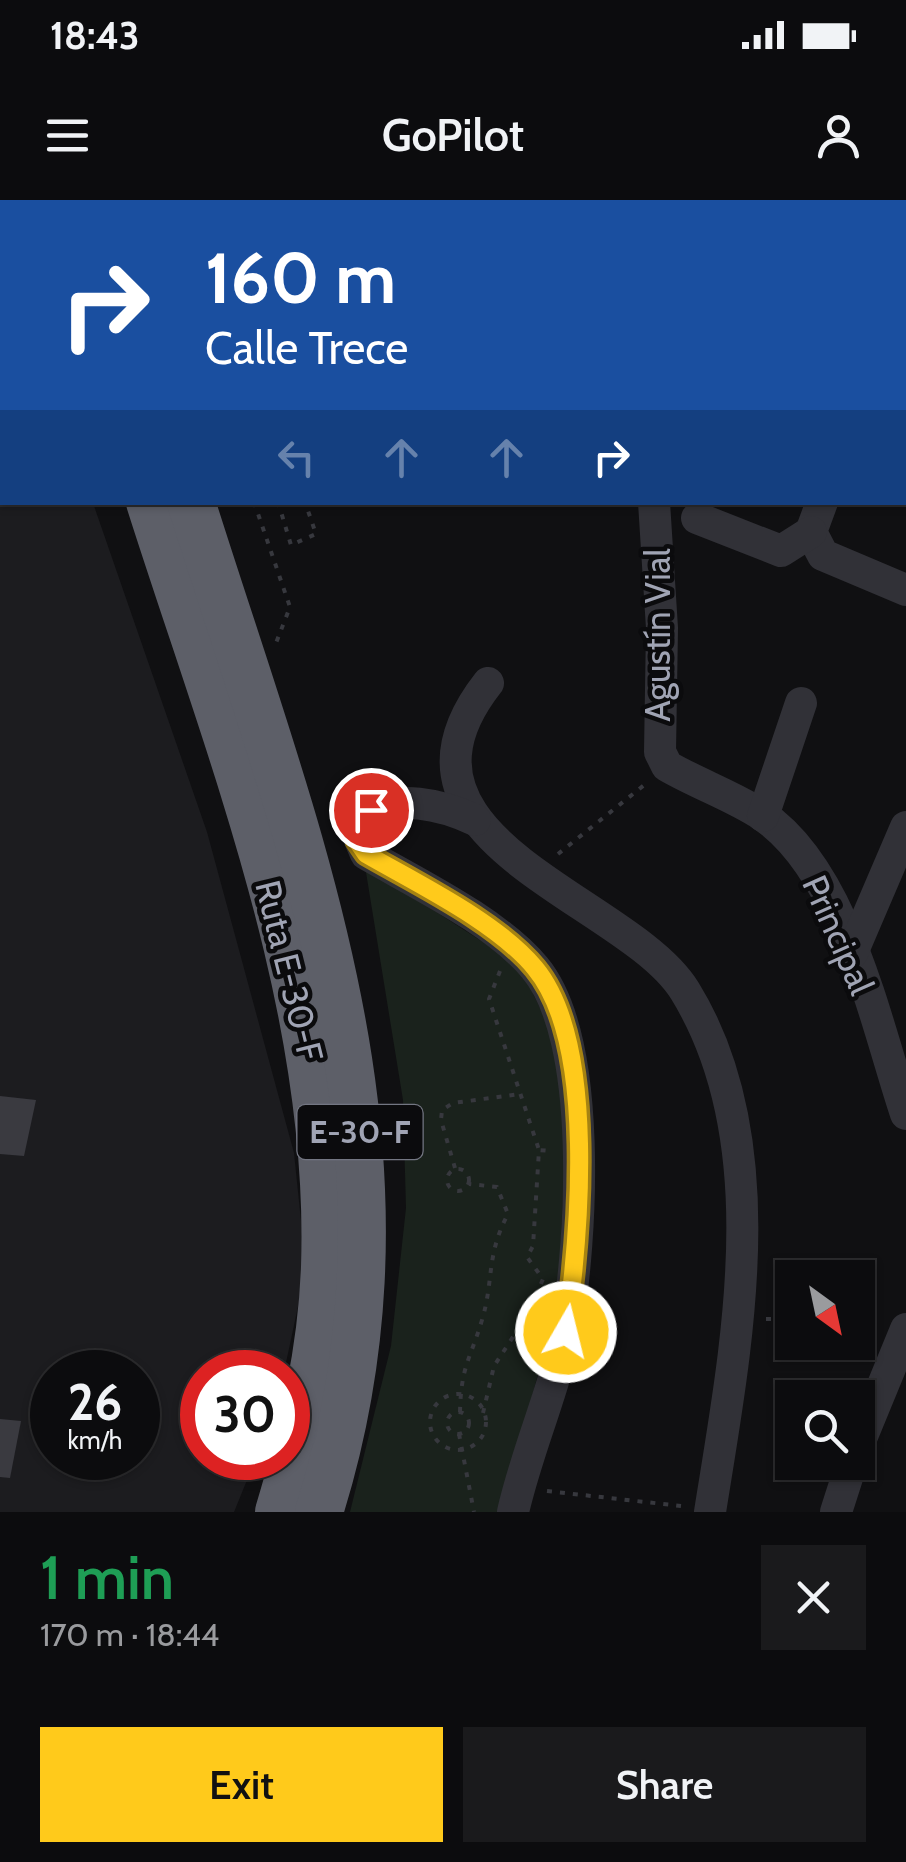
<!DOCTYPE html>
<html lang="en">
<head>
<meta charset="utf-8">
<style>
  :root { --surface:#0c0c0e; --page:#1a1a1c; --text:#f1f3f6; --muted:#9a9b9e; --line:#2c2c2e; --accent:#ffca1b }
  body { margin:0; font-family:Cabin,sans-serif; background:var(--page); color:var(--text); height:100vh; display:flex; flex-direction:column; font-size:38px; white-space:nowrap }
  * { box-sizing:border-box; margin:0 }
  p { font-size:32px; color:var(--muted) }
  .icon { flex:none; width:55px; height:55px; fill:none; stroke:currentColor; stroke-width:2; stroke-linecap:round; stroke-linejoin:round }
  .map { position:relative; height:1312px; overflow:hidden }
  .sheet { display:flex; flex-direction:column; background:var(--surface); flex:1 }
  .sheet>* { flex:none }
  .top-card { position:absolute; left:0px; top:0px; width:908px; height:305px; box-shadow:0 2px 8px #0004,0 0 0 2px var(--line); background:#1a4fa0; color:#fff; overflow:hidden }
  .needle { width:65px; rotate:147deg }
  .fabs { position:absolute; left:775px; top:1060px; display:grid; gap:20px }
  .fabs a { display:grid; place-items:center; width:100px; height:100px; border-radius:0px; background:var(--surface); box-shadow:0 2px 8px #0004,0 0 0 2px var(--line); font-size:50px }
  .speed { position:absolute; left:30px; top:1150px; display:flex; gap:20px; font-size:50px; font-weight:700; text-align:center }
  .speed>* { display:grid; place-content:center; width:130px; height:130px; border-radius:50%; background:var(--surface); box-shadow:0 2px 8px #0004,0 0 0 2px var(--line); line-height:1 }
  .speed small { font-size:25px; font-weight:400 }
  .speed .limit { border:15px solid #d22; background:#fff; color:#111 }
  .pin { position:absolute; display:grid; place-items:center; width:85px; height:85px; color:#fff; margin:-42px; border:5px solid #fff; border-radius:50%; box-shadow:0 2px 10px #0007 }
  .me { position:absolute; width:110px; margin:-55px; rotate:8deg; stroke-linejoin:round; filter:drop-shadow(0 0 8px #0008) }
  .turn { display:flex; align-items:center; gap:35px; height:210px; padding:0 40px; font-size:45px }
  .turn .icon { width:130px; height:130px; stroke-width:2.5 }
  .turn b { display:block; font-size:70px; line-height:85px }
  .lanes { display:flex; align-items:center; height:95px; padding:0 40px; background:#0003; justify-content:center; gap:50px; direction:ltr }
  .lanes .off { opacity:.35 }
  .round { display:grid; place-items:center; flex:none; width:105px; height:105px; border-radius:0px; background:var(--page) }
  .overview { display:flex; align-items:center; justify-content:space-between; height:170px; padding:0 40px }
  h1 { font-size:60px; font-weight:600; line-height:75px; color:#1e9e55 }
  .action { display:flex; gap:20px; margin-top:auto; padding:20px 40px }
  .action a { flex:1; height:115px; border-radius:0px; background:var(--accent); color:#111; font-size:40px; font-weight:600; line-height:115px; text-align:center }
  .action a+a { background:var(--page); color:var(--text) }
  .status { display:flex; justify-content:space-between; align-items:center; height:70px; padding:0 50px; background:var(--surface); direction:ltr }
  .status svg { height:28px; fill:currentColor }
  header { display:flex; justify-content:space-between; align-items:center; height:130px; padding:0 40px; background:var(--surface); font-size:45px; font-weight:600 }
  .map>svg:first-child { display:block }
</style>
</head>
<body>
<div class="status"><b>18:43</b><svg viewBox="0 0 49 12"><path d="M0 12V9h3v3zM5 12V6h3v6zM10 12V3h3v9zM15 12V0h3v12zM26 1h20v11H26zM47 4h2v5h-2z"/></svg></div>
<header><svg class="icon" aria-label="menu" viewBox="0 0 24 24"><path d="M4 6h16M4 12h16M4 18h16"/></svg>GoPilot<svg class="icon" aria-label="person" viewBox="0 0 24 24"><circle cx="12" cy="8" r="4"/><path d="M4 21q1-7 8-7t8 7"/></svg></header>
<div class="map">
<svg width="906" height="1312" viewBox="0 0 906 1312">
  <rect width="100%" height="100%" fill="#101012"/>
  <path fill="#1c1c1f" fill-rule="evenodd" d="M0,12L2,302L93,303L207,632L294,953L306,1069L284,1172H202V1258H256L234,1312H0ZM52,1172H138V1258H52Z"/>
  <polygon fill="#1a221c" points="365,666 520,766 558,846 565,951 558,1102 500,1312 350,1312 391,1146 406,1008 403,900"/>
  <g fill="#3a3a40">
    <polygon points="0,896 36,900 24,956 0,954"/>
    <polygon points="0,1219 21,1221 10,1278 0,1277"/>
  </g>
  <g fill="none" stroke-linecap="round" stroke-linejoin="round">
    <g stroke="#37383e" stroke-width="4" stroke-dasharray="5 8" stroke-linecap="butt">
      <polyline points="14,0 15,2"/>
      <polyline points="345,2 346,0"/>
      <polyline points="254,302 290,407 276,443"/>
      <polyline points="278,302 291,345 316,334 305,302"/>
      <polyline points="558,654 648,582"/>
      <polyline points="500,771 489,799 539,950"/>
      <polyline points="455,968 441,920 442,910 453,903 520,894"/>
      <circle cx="458" cy="980" r="11"/>
      <polyline points="766,1119 792,1119"/>
      <polyline points="858,1120 878,1121"/>
      <circle cx="458" cy="1222" r="28"/>
      <path d="M460,1212C461,1166 470,1160 482,1120C494,1080 486,1055 508,1014L497,987L469,984"/>
      <circle cx="458" cy="1223" r="11"/>
      <polyline points="483,1213 494,1166 528,1114 543,1079 527,1057 533,1046 539,950 550,951"/>
      <polyline points="459,1234 474,1312"/>
      <polyline points="547,1291 681,1306"/>
    </g>
    <g stroke="#313137" stroke-width="32">
      <polyline points="494,0 500,2"/>
      <polyline points="768,0 774,2"/>
      <polyline points="559,2 561,0"/>
      <polyline points="905,59 906,59"/>
      <polyline points="905,87 906,84"/>
      <polyline points="905,207 906,208"/>
      <path d="M654,302L662,428L660,552L667,566C698,584 733,596 762,615C845,671 876,824 906,914"/>
      <polyline points="822,302 811,332 823,355 906,390"/>
      <polyline points="697,318 781,351 811,332"/>
      <path d="M488,483C365,640 628,698 685,791C778,942 736,1148 710,1312"/>
      <polyline points="763,616 801,503"/>
      <path d="M475,620C443,605 395,593 363,615L357,633L366,654C418,684 497,722 535,768C594,839 582,1041 566,1130C554,1192 527,1250 513,1312"/>
      <polyline points="852,753 906,627"/>
      <polyline points="858,1246 906,1129"/>
      <polyline points="836,1312 852,1262"/>
    </g>
    <g stroke="#5d5f68" stroke-width="48">
      <polyline points="55,0 56,2"/>
      <polyline points="95,0 96,2"/>
      <path d="M150,302C228,548 334,806 325,1067C322,1151 303,1232 279,1312"/>
      <path d="M191,302C298,642 432,953 319,1312"/>
    </g>
  </g>
  <g fill="none" stroke-linecap="round" stroke-linejoin="round">
    <defs>
      <path id="route" d="M371,610L357,627V641L366,654C418,684 497,722 535,768C598,844 579,1039 566,1132"/>
    </defs>
    <use href="#route" stroke="#a68312" stroke-width="25"/>
    <use href="#route" stroke="#ffca1b" stroke-width="18"/>
  </g>
  <g text-anchor="middle" stroke-width="9" stroke-linejoin="round" paint-order="stroke">
    <rect fill="#0b0b0d" stroke="#737682" stroke-width="2.5" x="297.5" y="905" width="125" height="54" rx="8"/>
    <g font-size="32" font-weight="bold" fill="#a0a4b4">
      <text x="360" y="943">E-30-F</text>
    </g>
    <g font-size="35" fill="#a0a4b4" stroke="#0b0b0d">
      <text transform="translate(658 435) rotate(-90)" y="12">Agustín Vial</text>
      <text transform="translate(838 735) rotate(66)" y="12">Principal</text>
      <text transform="translate(289 771) rotate(76)" y="12">Ruta E-30-F</text>
    </g>
  </g>
</svg>
<div class="fabs">
<a><svg class="needle" viewBox="-14 -14 28 28"><path d="M0-13l5 13h-10z" fill="#e53935"/><path d="M0 13l5-13h-10z" fill="#9a9b9e"/></svg></a>
<a><svg class="icon" aria-label="search" viewBox="0 0 24 24"><circle cx="10" cy="10" r="6"/><path d="M15 15l6 6"/></svg></a>
</div>
<div class="speed"><div>26<small>km/h</small></div><div class="limit">30</div></div>
<div class="pin" style="left:371px;top:610px;background:#d93025"><svg class="icon" aria-label="arrive" viewBox="0 0 24 24"><path d="M6 21V4h12l-3 4 3 4H6"/></svg></div>
<svg class="me" style="left:566px;top:1132px" viewBox="-20 -20 40 40"><circle r="17" fill="#ffca1b" stroke="#fff" stroke-width="3"/><path d="M0-11L8 9 0 5-8 9z" fill="#fff"/></svg>
<div class="top-card">
<div class="turn"><svg class="icon" aria-label="right" viewBox="0 0 24 24"><path d="M7 20v-9h11M14 6l5 5-5 5"/></svg><div><b>160 m</b>Calle Trece</div></div>
<div class="lanes"><svg class="icon off" aria-label="left" viewBox="0 0 24 24"><path d="M17 20v-9H6M10 6l-5 5 5 5"/></svg><svg class="icon off" aria-label="ahead" viewBox="0 0 24 24"><path d="M12 20V5M6 11l6-6 6 6"/></svg><svg class="icon off" aria-label="ahead" viewBox="0 0 24 24"><path d="M12 20V5M6 11l6-6 6 6"/></svg><svg class="icon" aria-label="right" viewBox="0 0 24 24"><path d="M7 20v-9h11M14 6l5 5-5 5"/></svg></div>
</div>
</div>
<section class="sheet">
<div class="overview"><div><h1>1 min</h1><p>170 m · 18:44</p></div><a class="round"><svg class="icon" aria-label="close" viewBox="0 0 24 24"><path d="M6 6l12 12M18 6L6 18"/></svg></a></div>
<div class="action"><a>Exit</a><a>Share</a></div>
</section>
</body>
</html>
